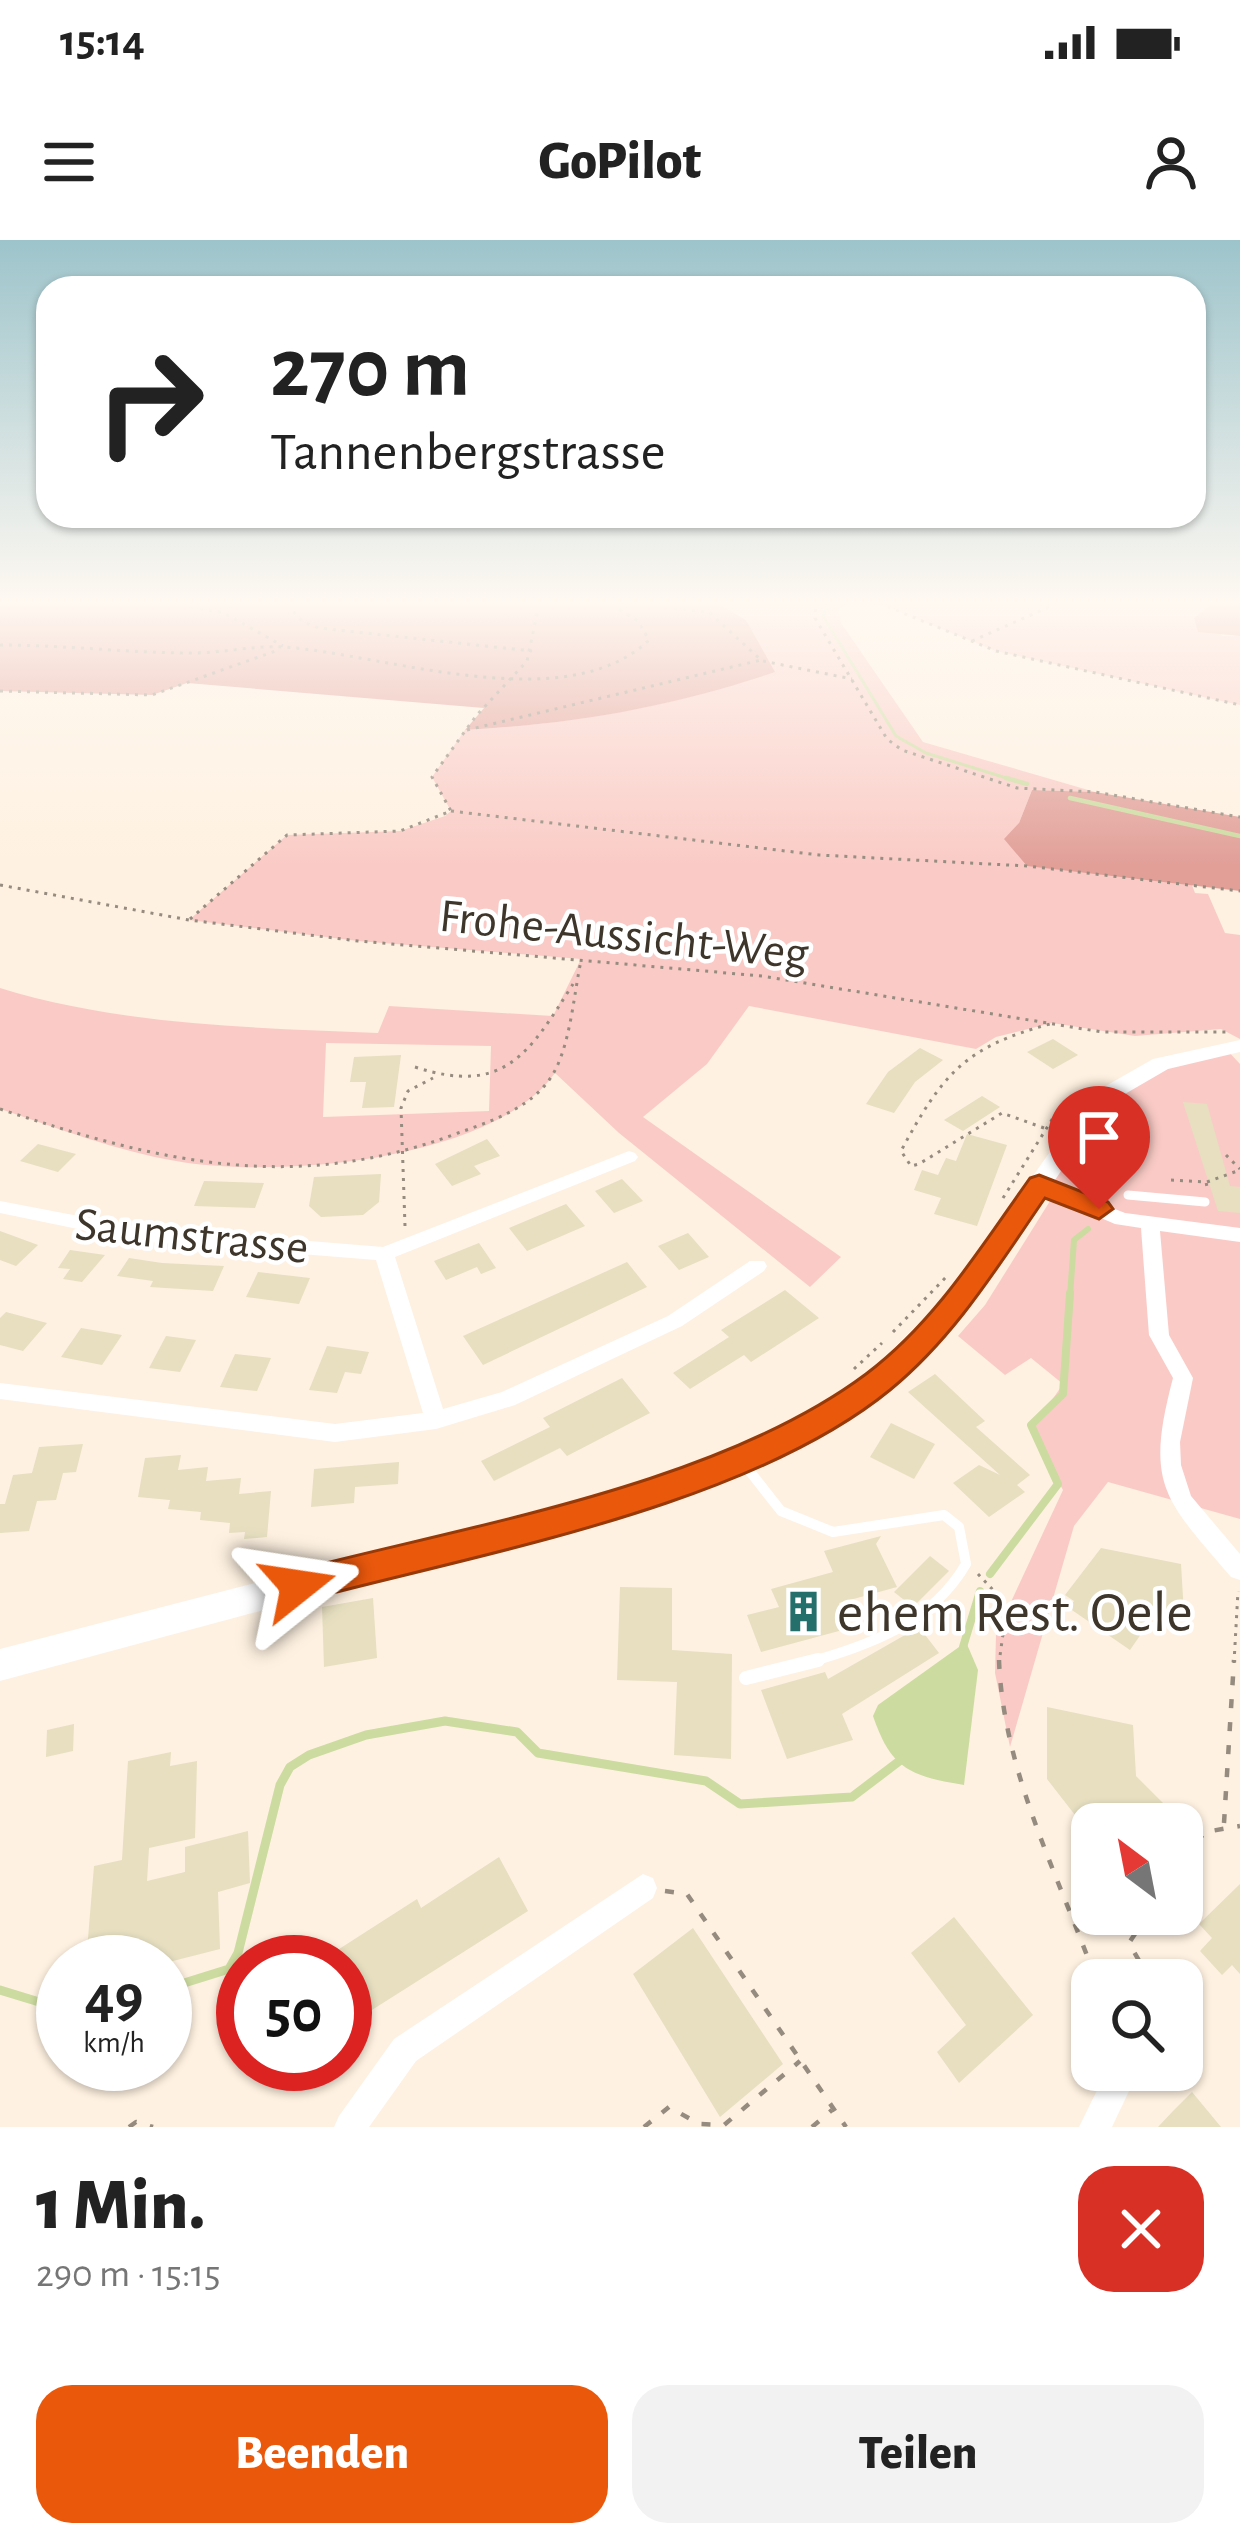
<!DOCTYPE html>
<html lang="de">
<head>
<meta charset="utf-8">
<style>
  :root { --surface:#fff; --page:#f2f2f2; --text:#222; --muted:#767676; --accent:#ea580c }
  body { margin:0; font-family:"Alegreya Sans",sans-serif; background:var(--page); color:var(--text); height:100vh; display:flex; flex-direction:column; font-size:45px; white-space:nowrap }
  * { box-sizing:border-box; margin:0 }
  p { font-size:39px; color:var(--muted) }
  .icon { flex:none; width:66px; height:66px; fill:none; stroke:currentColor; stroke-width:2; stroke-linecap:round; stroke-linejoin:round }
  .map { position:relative; height:1887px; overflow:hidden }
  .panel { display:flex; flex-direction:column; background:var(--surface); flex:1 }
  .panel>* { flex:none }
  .banner { position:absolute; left:36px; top:36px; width:1170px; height:252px; border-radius:36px; box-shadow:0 3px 9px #0004; background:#fff; color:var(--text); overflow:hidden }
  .needle { width:78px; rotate:328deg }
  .tools { position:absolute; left:1071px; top:1563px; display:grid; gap:24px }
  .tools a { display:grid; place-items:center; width:132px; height:132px; border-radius:24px; background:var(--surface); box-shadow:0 3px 9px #0004; font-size:60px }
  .speed { position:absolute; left:36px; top:1695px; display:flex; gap:24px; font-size:60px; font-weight:700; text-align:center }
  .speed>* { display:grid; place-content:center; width:156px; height:156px; border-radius:50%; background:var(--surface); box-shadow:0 3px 9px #0004; line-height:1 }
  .speed small { font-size:30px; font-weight:400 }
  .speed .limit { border:18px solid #d22; background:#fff; color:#111 }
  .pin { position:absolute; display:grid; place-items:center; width:102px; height:102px; color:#fff; margin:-123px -51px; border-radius:50% 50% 50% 0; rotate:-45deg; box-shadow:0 0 12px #0007 }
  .pin .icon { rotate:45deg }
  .me { position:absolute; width:132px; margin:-66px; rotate:75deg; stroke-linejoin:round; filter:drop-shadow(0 0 9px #0008) }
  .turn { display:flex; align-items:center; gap:42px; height:252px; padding:0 36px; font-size:54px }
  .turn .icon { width:156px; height:156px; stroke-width:2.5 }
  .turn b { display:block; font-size:84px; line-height:102px }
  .round { display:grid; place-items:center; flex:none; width:126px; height:126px; border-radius:36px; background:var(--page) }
  .summary { display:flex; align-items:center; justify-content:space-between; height:204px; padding:0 36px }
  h1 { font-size:72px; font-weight:800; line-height:90px }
  .primary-button { display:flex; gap:24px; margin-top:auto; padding:24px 36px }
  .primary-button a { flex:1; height:138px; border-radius:36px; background:var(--accent); color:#fff; font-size:48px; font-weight:800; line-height:138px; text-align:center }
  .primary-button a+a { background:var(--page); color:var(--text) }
  .status { display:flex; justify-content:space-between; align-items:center; height:84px; padding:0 60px; background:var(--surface); direction:ltr }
  .status svg { height:33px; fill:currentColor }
  header { display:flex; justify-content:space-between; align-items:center; height:156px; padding:0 36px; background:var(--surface); font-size:54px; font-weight:800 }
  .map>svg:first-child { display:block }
</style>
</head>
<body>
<div class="status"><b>15:14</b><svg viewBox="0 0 49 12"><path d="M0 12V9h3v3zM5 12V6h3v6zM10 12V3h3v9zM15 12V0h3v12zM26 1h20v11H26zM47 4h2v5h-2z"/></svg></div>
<header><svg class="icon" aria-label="menu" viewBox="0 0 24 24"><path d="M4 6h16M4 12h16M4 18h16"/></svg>GoPilot<svg class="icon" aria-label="person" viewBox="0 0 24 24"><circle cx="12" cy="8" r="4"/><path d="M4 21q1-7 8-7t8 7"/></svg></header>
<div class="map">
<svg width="1240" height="1887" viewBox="0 0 1240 1887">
  <rect width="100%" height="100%" fill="#fef1e1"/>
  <g fill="#facbc6" fill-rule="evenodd">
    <path d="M712,360H849L839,371L841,383L923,502L1095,552L1032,550L1019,583L1027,625L1192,645L1195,653L1208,654L1225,693L1240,695V799L1221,789L1135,796L1052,783L996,797L976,809L749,766L707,824L643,877L841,1017L810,1047L619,893L555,833C493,921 276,939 176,921C116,911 58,888 0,869V748C119,785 254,788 378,793L389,766L553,776L581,719L358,701L189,680L287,595L400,591L445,576L451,571L432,537L465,490C573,484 671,467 774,432L746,380ZM326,803L491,806L489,871L323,877Z"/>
    <polygon points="871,360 1217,360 1211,368 1222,396 1240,396 1240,465 996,411"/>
    <polygon points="1226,809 1240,824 1240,1279 1108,1242 1074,1286 1010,1507 995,1433 996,1394 1063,1250 1030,1192 1063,1144 1031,1118 1005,1135 958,1096 985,1065 1055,953 1039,945 1077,889 1129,839"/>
  </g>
  <g fill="#e19f98">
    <path d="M0,360H712L746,380L775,432C672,467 574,484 465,490L484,468L187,443L152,455L0,451Z"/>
    <polygon points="1217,360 1240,360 1240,396 1198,392 1194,378"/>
    <polygon points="1032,550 1095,552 1240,577 1240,651 1027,626 1004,599 1019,583"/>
  </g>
  <path fill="#ccdba0" d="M966,1402L978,1430L964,1545C910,1536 891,1529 873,1476L878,1465Z"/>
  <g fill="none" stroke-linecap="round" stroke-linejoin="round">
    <polyline stroke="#ccdba0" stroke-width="3" points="829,360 823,376 896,496 926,513 1016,541"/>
    <g stroke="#ccdba0" stroke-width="4.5">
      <polyline points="1006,538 1027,544"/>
      <polyline points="1070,558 1240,596"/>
    </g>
    <polyline stroke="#ccdba0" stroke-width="6" points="1070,1056 1074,1000 1088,989"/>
    <g stroke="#ccdba0" stroke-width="8">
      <polyline points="990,1334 1058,1244 1031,1185 1063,1154 1070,1053"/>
      <polyline points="963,1407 980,1351"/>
    </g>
    <g stroke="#ccdba0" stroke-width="9">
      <polyline points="165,1749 229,1729 238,1713 280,1545 290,1527 309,1515 366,1495 445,1481 517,1492 538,1513 706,1541 740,1564 852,1557 902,1519"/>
      <polyline points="0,1750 49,1765 63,1763"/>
    </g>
  </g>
  <g fill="#e7dfc0">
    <polygon points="1053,799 1078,815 1053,829 1027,812"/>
    <polygon points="920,808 943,820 915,842 894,873 866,864 888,832"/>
    <polygon points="401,815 394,867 362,868 366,842 350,842 354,817"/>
    <polygon points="982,856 1000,867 963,891 944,880"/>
    <polygon points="1183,862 1207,864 1230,946 1240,947 1240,973 1218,971"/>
    <polygon points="967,894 1007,905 977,986 934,974 941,958 914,950 922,930 938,935 946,918 956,921"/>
    <polygon points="487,899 500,916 474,926 481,934 452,946 435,924"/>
    <polygon points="38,904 76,914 58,932 20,921"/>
    <polygon points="381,934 379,962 363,975 321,977 309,966 314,937"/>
    <polygon points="622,939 643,961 614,973 595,951"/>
    <polygon points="204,941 264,943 255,968 194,966"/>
    <polygon points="566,964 585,986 527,1011 509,988"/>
    <polygon points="0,991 38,1005 16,1026 0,1020"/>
    <polygon points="688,993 709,1017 679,1030 658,1006"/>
    <polygon points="479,1003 496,1028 481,1034 477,1027 446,1040 434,1021"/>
    <polygon points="70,1010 105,1015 82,1042 63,1039 70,1029 58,1028"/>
    <polygon points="129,1018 162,1023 224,1026 213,1051 150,1047 153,1041 117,1036"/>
    <polygon points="627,1022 647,1047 483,1125 463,1096"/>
    <polygon points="258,1032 310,1038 299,1064 246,1057"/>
    <polygon points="785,1050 819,1078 751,1122 744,1115 690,1149 673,1133 729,1097 721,1090"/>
    <polygon points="6,1072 47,1083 23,1111 0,1105 0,1078"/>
    <polygon points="81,1088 122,1095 102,1125 61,1117"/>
    <polygon points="166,1096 196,1100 180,1132 149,1128"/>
    <polygon points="327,1106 369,1112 361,1134 345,1132 337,1153 309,1150"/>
    <polygon points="235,1114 271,1118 257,1151 220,1147"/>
    <polygon points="935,1134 985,1181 976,1187 1030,1235 1017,1245 1025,1252 989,1277 953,1243 979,1225 1000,1235 908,1152"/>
    <polygon points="622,1138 650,1173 567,1216 560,1208 494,1241 481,1221 550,1187 543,1178"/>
    <polygon points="891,1183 935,1204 914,1239 870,1217"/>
    <polygon points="83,1204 76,1232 63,1233 56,1260 37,1261 29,1291 0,1293 0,1264 5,1264 13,1235 32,1233 39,1207"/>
    <polygon points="181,1215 178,1230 208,1227 206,1241 241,1238 239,1254 271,1251 267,1297 244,1299 245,1292 229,1293 230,1283 200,1280 201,1272 168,1269 170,1260 138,1257 145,1218"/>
    <polygon points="399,1222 398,1244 355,1247 354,1263 311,1267 314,1229"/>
    <polygon points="881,1296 876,1304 897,1347 839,1363 850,1388 761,1412 747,1375 779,1367 771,1349 833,1332 824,1311"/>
    <polygon points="1101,1308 1181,1324 1184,1374 1174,1372 1175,1383 1152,1378 1130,1410 1069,1368 1074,1361 1065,1355"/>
    <polygon points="930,1316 949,1331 913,1367 894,1352"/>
    <polygon points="620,1347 672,1348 672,1410 732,1414 731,1519 674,1515 677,1442 617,1440"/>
    <polygon points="373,1358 377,1418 324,1427 322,1367"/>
    <polygon points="919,1387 939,1413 842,1474 853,1500 787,1519 761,1450 825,1432 828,1439"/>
    <polygon points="1047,1467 1133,1485 1136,1536 1170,1570 1155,1584 1082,1584 1047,1539"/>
    <polygon points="74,1484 73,1511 46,1517 47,1490"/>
    <polygon points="171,1512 170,1526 197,1521 195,1598 149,1608 147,1641 185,1632 185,1607 248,1591 250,1643 218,1652 220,1709 169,1722 157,1722 157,1714 86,1722 94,1626 122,1620 128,1521"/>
    <polygon points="499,1617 528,1671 364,1775 336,1711 417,1659 421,1668"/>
    <polygon points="1240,1644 1240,1734 1232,1725 1222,1735 1200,1711 1212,1698 1199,1684"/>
    <polygon points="954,1677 1033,1775 959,1843 937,1812 966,1785 911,1713"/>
    <polygon points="693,1688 783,1824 720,1877 633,1734"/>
    <polygon points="1192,1852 1221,1887 1158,1887 1174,1870"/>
  </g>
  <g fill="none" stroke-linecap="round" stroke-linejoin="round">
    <g stroke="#958b7e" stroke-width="3" stroke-dasharray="3 6" stroke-linecap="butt">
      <polyline points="156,360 224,373 283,406"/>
      <polyline points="816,360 815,378 887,499 902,510 1017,548 1095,552 1240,577"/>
      <polyline points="871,360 996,411 1240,465"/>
      <polyline points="197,364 288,366 303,382 319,388 532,411"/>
      <polyline points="972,401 1065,360"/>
      <path d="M0,405C64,405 129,413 193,413C224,413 254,405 285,407C388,415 566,479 649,400L638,381L604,360"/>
      <polyline points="763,421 852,439"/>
      <polyline points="0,451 152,455 278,410"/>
      <polyline points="467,490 761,420 709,372 613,362"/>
      <polyline points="451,571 819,615 1027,626 1240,651"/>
      <polyline points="0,645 189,680 358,701 762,736 1102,792 1229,792"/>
      <polyline points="190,679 287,595 400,591 451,571 432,537 476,476 527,421 540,360"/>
      <path d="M415,827C504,856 529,814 573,744"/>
      <path d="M0,869C160,922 294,955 458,893C489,882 525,870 546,844C570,816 573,757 581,721"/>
      <path d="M1044,888L1002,873L919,924L911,926L901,911C942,835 964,807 1050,784"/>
      <polyline points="1226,915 1240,929"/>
      <polyline points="1171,940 1206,942 1207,947"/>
      <polyline points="1207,942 1240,930"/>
      <polyline points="1079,943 1075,933 1097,900"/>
      <polyline points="1003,958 1053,878 1073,858"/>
      <polyline points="405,986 401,868 408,851 433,838"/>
      <polyline points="893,1092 949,1034"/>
      <polyline points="854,1129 882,1103"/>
      <polyline points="978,1334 1007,1365 999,1423"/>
      <polyline points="1234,1423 1238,1351"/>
    </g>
    <g stroke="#958b7e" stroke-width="4.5" stroke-dasharray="9 14" stroke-linecap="butt">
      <path d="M999,1420C1003,1532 1059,1636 1096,1740"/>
      <polyline points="1224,1583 1234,1420"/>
      <polyline points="1182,1620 1205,1592 1240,1586"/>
      <polyline points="665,1651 687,1654 846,1887"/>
      <polyline points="1148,1674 1129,1703 1150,1740"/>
      <polyline points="129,1887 136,1882 153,1887"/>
      <polyline points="644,1887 669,1867 699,1884 724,1885 800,1821"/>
      <polyline points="812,1887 832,1870"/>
    </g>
    <polyline stroke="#fff" stroke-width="9" points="1128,955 1205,962"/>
    <path stroke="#fff" stroke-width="10" d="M744,1224L781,1271L833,1292L944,1275L959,1287L966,1324C931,1384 871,1404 807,1423"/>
    <polyline stroke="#fff" stroke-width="14" points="746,1438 818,1420"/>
    <g fill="#fff" fill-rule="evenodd">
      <polygon points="629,911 635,913 638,917 635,921 395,1017 443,1169 502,1152 668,1076 750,1021 764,1021 767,1026 764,1031 682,1086 515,1165 436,1189 335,1202 0,1159 0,1143 335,1184 423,1173 376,1020 136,1001 0,973 0,961 136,987 383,1007"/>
      <path d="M1039,939L1125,973L1240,988V1002L1160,991L1169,1095L1193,1138L1180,1202L1181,1225L1191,1256L1240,1314V1340L1231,1337C1163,1258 1145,1244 1173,1138L1149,1095L1141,988L1115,984L1033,949L1030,945L1033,941Z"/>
      <polygon points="643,1634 653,1638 657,1648 653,1658 416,1821 369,1887 334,1887 339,1876 394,1799"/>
      <polygon points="1107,1830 1139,1830 1112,1887 1079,1887"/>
    </g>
    <polygon fill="#fff" fill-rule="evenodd" points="1240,800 1240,812 1168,829 1106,865 972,1062 887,1151 827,1190 751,1229 654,1265 0,1441 0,1409 653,1240 731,1211 807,1174 867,1135 954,1048 1090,855 1153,819"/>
  </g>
  <linearGradient id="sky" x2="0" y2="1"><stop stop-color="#9dc4cb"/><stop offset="0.58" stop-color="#fff9f2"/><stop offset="1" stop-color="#fff9f2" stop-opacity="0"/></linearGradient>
  <rect width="1240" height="625" fill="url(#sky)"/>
  <path fill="#ea580c" stroke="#983908" stroke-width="3" d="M1039,935L1108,962L1113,969L1099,979L1045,958C998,1026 955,1097 890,1150C747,1267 477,1314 298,1362L285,1358L280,1346L285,1335L298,1330C475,1284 719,1244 866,1134C935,1082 981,1007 1030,938Z"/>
  <defs>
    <symbol id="building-bare" viewBox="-9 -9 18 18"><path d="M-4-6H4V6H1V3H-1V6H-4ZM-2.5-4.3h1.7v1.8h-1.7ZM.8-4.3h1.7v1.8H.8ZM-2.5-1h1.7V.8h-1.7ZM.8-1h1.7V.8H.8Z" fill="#246e6b" stroke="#fff" stroke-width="2.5" paint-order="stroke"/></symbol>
  </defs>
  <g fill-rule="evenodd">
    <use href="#building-bare" x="774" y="1342" width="59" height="59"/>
  </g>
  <g text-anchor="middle" stroke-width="9" stroke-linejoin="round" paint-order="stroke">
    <g font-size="48" fill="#3e362b" stroke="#fff">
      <text transform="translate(624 693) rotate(6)" y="17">Frohe-Aussicht-Weg</text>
      <text transform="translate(192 994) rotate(6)" y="17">Saumstrasse</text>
    </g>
    <g font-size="57" fill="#3e362b" stroke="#fff" text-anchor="start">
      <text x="837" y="1391">ehem Rest. Oele</text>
    </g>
  </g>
</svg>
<div class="tools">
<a><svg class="needle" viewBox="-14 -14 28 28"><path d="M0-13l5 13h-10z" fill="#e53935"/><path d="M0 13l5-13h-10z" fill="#767676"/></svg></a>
<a><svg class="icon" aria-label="search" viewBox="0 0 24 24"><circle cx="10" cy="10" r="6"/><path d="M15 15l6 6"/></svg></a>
</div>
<div class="speed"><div>49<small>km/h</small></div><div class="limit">50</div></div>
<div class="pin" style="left:1099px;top:969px;background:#d93025"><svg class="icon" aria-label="arrive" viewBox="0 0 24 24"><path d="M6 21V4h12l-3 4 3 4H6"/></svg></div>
<svg class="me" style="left:298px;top:1346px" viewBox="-20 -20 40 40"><path d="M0-17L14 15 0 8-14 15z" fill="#ea580c" stroke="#fff" stroke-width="4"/></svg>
<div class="banner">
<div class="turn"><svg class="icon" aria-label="right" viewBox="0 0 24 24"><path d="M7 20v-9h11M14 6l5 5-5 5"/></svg><div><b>270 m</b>Tannenbergstrasse</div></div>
</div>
</div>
<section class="panel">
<div class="summary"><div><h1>1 Min.</h1><p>290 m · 15:15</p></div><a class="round" style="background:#d93025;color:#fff"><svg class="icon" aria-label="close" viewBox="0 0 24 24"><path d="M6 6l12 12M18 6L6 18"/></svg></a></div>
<div class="primary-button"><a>Beenden</a><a>Teilen</a></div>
</section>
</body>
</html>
